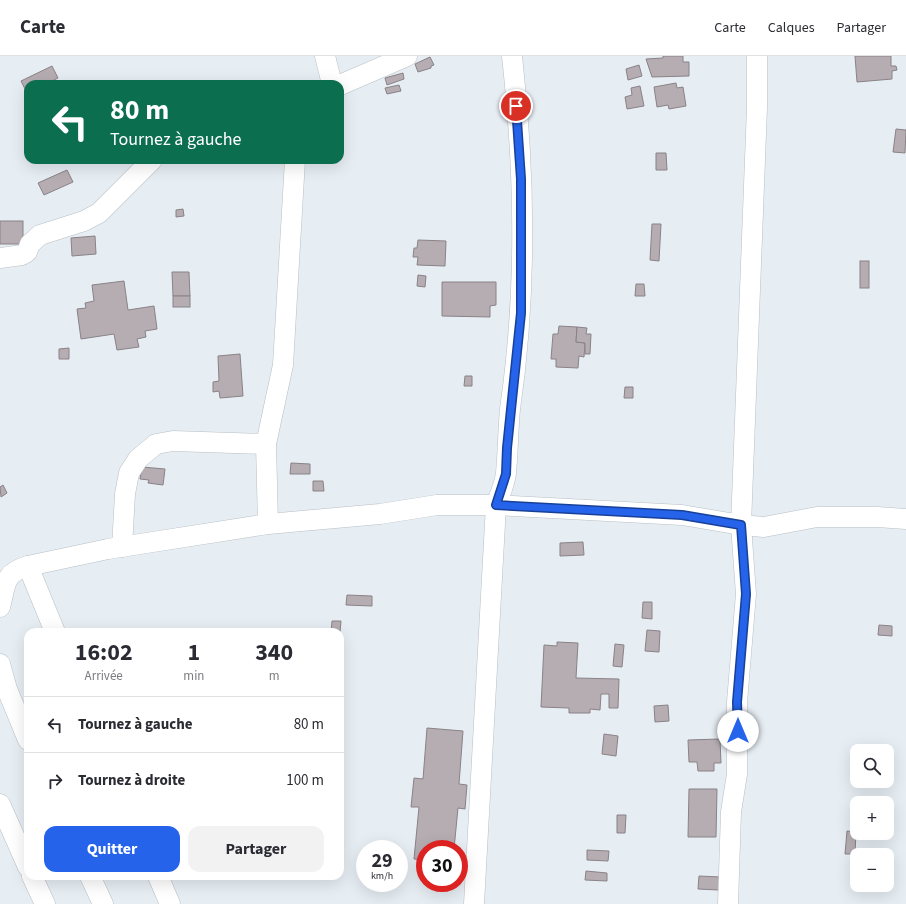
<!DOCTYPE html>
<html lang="fr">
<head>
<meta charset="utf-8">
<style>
  :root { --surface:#fff; --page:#f2f2f3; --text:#2b2b33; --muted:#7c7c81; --line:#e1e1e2; --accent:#2563eb }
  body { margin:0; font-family:"Source Sans 3",sans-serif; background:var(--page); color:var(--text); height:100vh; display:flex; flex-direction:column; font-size:15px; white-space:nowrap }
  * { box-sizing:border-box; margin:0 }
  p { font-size:13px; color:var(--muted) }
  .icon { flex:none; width:22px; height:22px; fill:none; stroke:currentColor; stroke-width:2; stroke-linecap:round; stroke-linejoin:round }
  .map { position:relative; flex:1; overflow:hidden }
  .side { position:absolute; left:24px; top:572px; width:320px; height:252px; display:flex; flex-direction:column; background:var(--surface); border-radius:12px; box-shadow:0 4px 16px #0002 }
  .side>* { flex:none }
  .banner { position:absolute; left:24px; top:24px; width:320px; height:84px; border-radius:12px; box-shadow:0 4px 16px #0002; background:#0b6e4f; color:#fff; overflow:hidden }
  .controls { position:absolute; left:850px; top:688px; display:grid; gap:8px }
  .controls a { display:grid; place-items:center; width:44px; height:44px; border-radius:8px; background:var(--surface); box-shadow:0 4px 16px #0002; font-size:20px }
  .speed { position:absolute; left:356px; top:784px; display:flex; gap:8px; font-size:20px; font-weight:700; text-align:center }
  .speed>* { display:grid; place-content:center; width:52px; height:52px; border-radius:50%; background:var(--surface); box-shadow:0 4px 16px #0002; line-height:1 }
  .speed small { font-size:10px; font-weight:400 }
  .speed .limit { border:6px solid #d22; background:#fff; color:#111 }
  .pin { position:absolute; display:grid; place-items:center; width:34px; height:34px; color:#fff; margin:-17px; border:2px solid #fff; border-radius:50%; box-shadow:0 1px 4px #0007 }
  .me { position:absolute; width:44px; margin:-22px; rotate:0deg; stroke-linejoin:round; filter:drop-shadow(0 0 3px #0008) }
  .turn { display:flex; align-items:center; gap:14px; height:84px; padding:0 20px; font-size:18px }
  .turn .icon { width:52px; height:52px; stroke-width:2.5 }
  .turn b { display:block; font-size:28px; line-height:34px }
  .eta { display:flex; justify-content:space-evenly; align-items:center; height:68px; text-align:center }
  .eta b { font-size:24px; font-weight:700; line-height:28px }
  .button { display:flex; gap:8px; margin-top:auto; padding:8px 20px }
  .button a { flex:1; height:46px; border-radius:12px; background:var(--accent); color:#fff; font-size:16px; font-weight:700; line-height:46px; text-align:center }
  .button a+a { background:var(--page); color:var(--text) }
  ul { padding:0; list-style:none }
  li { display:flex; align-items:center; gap:12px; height:56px; padding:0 20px; border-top:1px solid var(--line) }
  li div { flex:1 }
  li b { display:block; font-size:15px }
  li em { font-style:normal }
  header { display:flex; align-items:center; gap:24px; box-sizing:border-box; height:56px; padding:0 20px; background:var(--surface); border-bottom:1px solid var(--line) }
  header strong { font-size:19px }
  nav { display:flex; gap:22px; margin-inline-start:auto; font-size:14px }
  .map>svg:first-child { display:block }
</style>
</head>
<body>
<header>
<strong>Carte</strong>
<nav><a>Carte</a><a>Calques</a><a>Partager</a></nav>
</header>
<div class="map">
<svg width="906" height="848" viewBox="0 0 906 848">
  <rect width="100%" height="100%" fill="#e6edf3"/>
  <g fill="#b5adb2" stroke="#898287">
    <polygon points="663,0 683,0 683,6 689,6 689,20 652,21 646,3 663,2"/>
    <polygon points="855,0 891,0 891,10 896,10 897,14 892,15 892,23 857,26"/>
    <polygon points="430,1 434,9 431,10 431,12 418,16 415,8"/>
    <polygon points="639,9 642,20 628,24 626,13"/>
    <polygon points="52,10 58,22 46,28 28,28 27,37 21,25"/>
    <polygon points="403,17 404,23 387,29 385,22"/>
    <polygon points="676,27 677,32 683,31 686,50 669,53 668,49 657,51 654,31"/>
    <polygon points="399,29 401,35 387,38 385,32"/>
    <polygon points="640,30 644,50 627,53 625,41 632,39 631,32"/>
    <polygon points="896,73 906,74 905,97 893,96"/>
    <polygon points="656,97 666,97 667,114 656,114"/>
    <polygon points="67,114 73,126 44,139 38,127"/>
    <polygon points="183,153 184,160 176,161 176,154"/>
    <rect x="0" y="165" width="23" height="23"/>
    <polygon points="652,168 661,168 659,205 650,204"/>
    <polygon points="95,180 96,198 72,200 71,182"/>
    <polygon points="418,184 446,185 445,210 417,209 418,201 413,201 414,192 417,192"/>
    <rect x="860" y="205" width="9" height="27"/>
    <polygon points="172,216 189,216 190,240 173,240"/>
    <polygon points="418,219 426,220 425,231 417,230"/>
    <polygon points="124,225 128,254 154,250 157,273 145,275 146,281 137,283 139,291 117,294 114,278 81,283 77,253 86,252 85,247 94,245 92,229"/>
    <polygon points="442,226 496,226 496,249 490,250 490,261 442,260"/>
    <polygon points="636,228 644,228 645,240 635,240"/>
    <rect x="173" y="240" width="17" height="11"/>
    <polygon points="559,270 577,271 576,286 585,287 584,301 579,300 578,312 556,311 556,303 551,303 553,278 558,278"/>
    <polygon points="577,271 587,272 586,278 591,278 590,298 585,298 585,287 576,286"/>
    <polygon points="69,292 69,303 59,303 59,293"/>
    <polygon points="240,298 243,340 220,342 219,335 213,336 213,326 219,325 218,300"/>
    <polygon points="465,320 472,320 472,330 464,330"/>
    <polygon points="625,331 633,331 633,342 624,342"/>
    <polygon points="291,407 310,408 310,418 290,418"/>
    <polygon points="142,411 165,413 163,429 148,427 149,424 140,423"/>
    <polygon points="313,425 323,425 324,435 313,435"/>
    <polygon points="3,429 7,437 1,441 0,431"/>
    <polygon points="583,486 584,499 560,500 560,487"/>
    <polygon points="347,539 372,540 372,550 346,549"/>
    <polygon points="643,546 652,546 652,563 642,562"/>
    <polygon points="332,565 341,565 340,576 331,576"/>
    <polygon points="879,569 892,570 892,580 878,579"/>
    <polygon points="647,574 660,575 659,596 645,595"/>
    <polygon points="557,586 578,587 576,622 619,623 618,652 609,652 609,638 601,638 600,654 590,653 590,657 569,657 569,652 541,651 544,589 557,590"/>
    <polygon points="615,588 624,589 622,611 613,610"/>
    <polygon points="668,649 669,665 655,666 654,650"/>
    <polygon points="427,672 463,675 459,728 467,729 465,753 458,752 454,793 425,793 425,804 414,803 419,751 411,751 414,722 423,723"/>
    <polygon points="604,678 618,680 616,700 602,698"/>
    <polygon points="720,683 721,707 714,707 714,715 698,715 697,706 689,706 688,684"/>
    <polygon points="689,733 717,733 716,781 688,781"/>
    <polygon points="617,759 626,759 625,777 617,777"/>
    <polygon points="847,775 856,776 855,798 845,798"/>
    <polygon points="587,794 609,795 608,805 587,804"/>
    <polygon points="586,815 607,817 607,825 585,824"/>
    <polygon points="699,820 720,821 719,834 698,833"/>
  </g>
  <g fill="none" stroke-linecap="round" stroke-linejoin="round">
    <defs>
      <g id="minor">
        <polyline points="325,0 332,28"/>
        <polyline points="340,29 407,0"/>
        <polyline points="0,202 22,199 27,196 30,188 40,179 84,165 99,157 152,104"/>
        <polyline points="268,468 266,388 283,309 295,104"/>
        <polyline points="122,491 125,438 129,417 138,403 156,388 173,385 266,388"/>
        <polyline points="28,510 55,576"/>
        <path d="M0,551C6,529 3,517 28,510L108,493L268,468L380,458L437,449H496L682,459L741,469L764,471L817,461H877L906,463"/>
        <polyline points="0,608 7,633 28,684"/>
        <polyline points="0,748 28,811"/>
        <polyline points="32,820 45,848"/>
        <polyline points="90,820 103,848"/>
        <polyline points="158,820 170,848"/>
        <path d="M474,848L496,449C500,439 505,427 506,417C508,396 508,375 510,353C527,237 525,117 512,0"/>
        <polyline points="728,848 731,756 737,718 737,646 746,538 741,469 757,51 757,0"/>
      </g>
    </defs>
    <use href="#minor" stroke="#b8bfc5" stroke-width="21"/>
    <use href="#minor" stroke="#fff" stroke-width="20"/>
  </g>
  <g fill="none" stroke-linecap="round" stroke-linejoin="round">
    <defs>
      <polyline id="route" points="516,50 521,123 521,257 507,392 506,418 496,449 682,459 741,469 746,538 737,646 738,675"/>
    </defs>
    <use href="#route" stroke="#184099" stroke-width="10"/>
    <use href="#route" stroke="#2563eb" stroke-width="7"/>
  </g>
</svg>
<div class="controls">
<a><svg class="icon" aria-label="search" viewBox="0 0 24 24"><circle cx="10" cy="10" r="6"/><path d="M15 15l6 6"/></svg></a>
<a>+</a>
<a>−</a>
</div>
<div class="speed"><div>29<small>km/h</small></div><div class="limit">30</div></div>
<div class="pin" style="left:516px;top:50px;background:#d93025"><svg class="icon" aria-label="arrive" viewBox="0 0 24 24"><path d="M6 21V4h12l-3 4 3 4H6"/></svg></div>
<svg class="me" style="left:738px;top:675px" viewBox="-20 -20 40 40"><circle r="19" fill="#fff"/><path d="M0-13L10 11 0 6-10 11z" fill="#2563eb"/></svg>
<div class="banner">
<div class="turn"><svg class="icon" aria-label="left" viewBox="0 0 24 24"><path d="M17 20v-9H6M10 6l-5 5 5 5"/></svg><div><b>80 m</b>Tournez à gauche</div></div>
</div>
<section class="side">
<div class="eta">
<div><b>16:02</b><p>Arrivée</p></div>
<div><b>1</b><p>min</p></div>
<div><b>340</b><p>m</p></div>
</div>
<ul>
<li><svg class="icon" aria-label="left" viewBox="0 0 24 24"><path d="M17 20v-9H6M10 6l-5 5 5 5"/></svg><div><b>Tournez à gauche</b></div><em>80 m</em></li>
<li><svg class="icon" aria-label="right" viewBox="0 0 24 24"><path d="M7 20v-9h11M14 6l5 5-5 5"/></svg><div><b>Tournez à droite</b></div><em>100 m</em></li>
</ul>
<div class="button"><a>Quitter</a><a>Partager</a></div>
</section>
</div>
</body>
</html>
